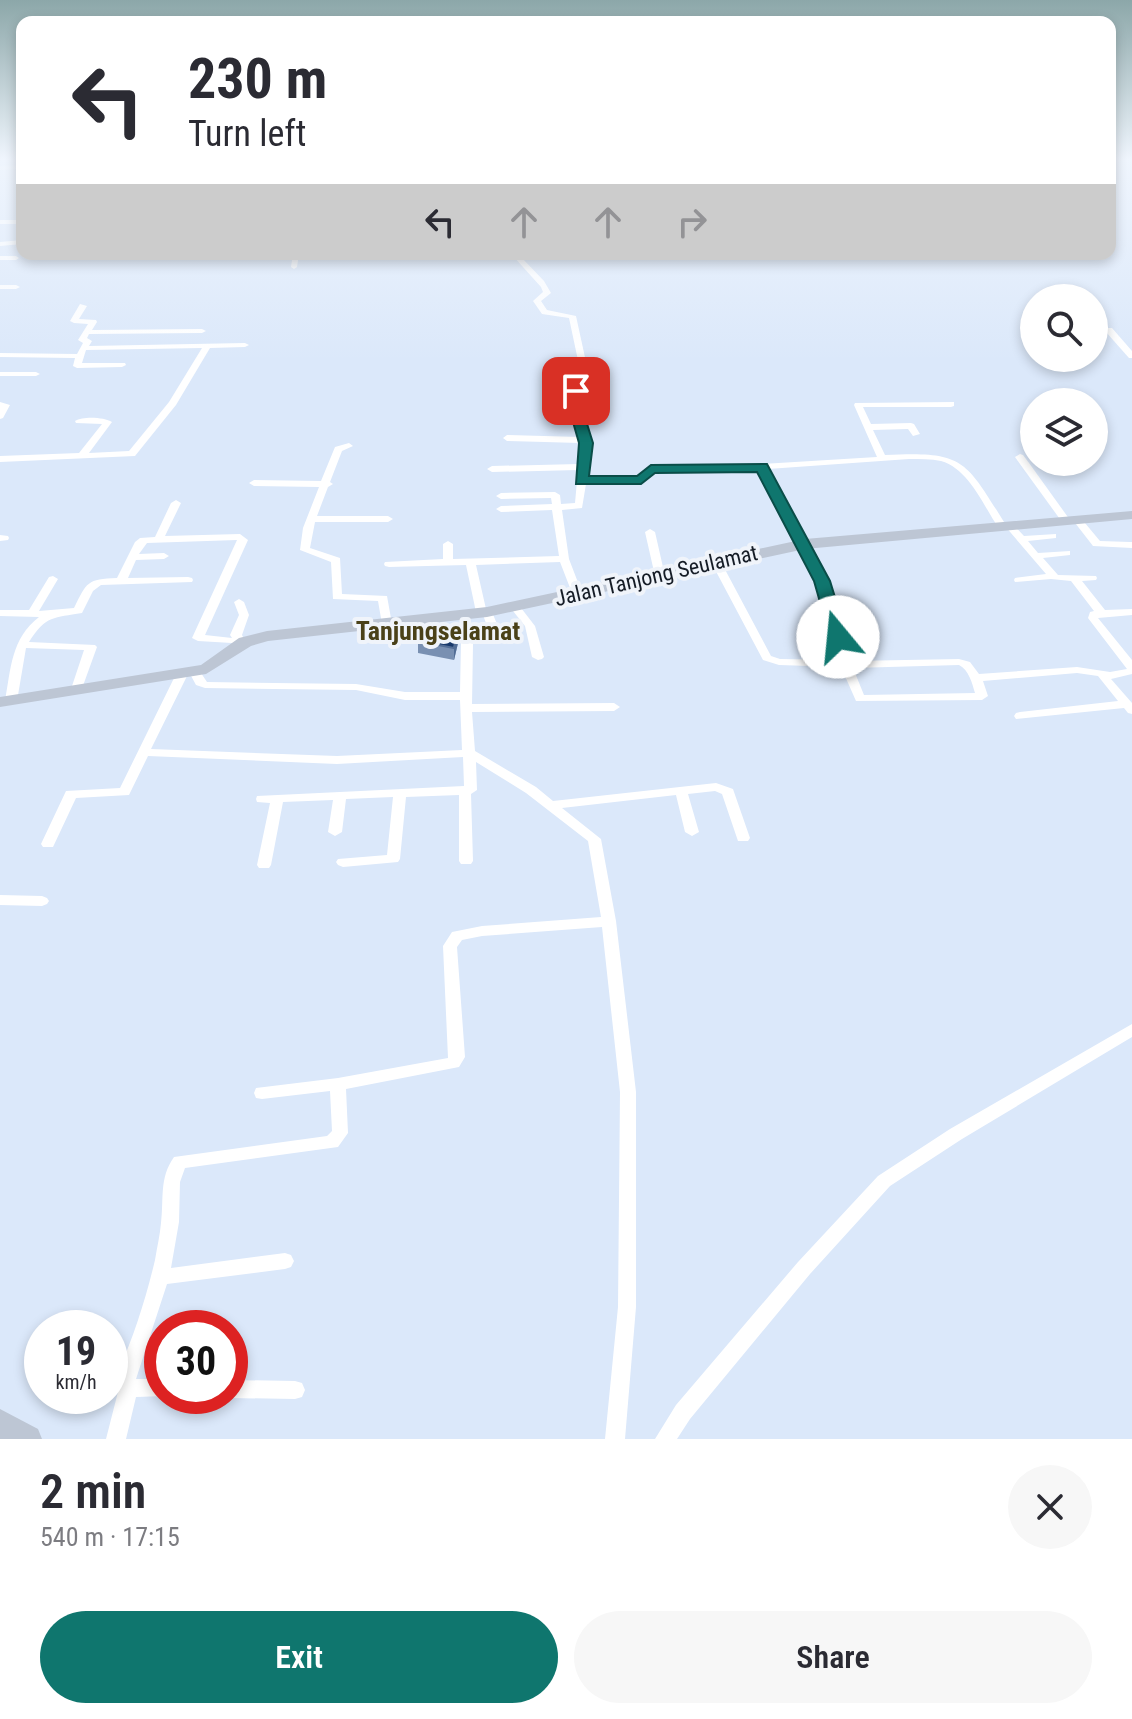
<!DOCTYPE html>
<html lang="en">
<head>
<meta charset="utf-8">
<style>
  :root { --surface:#fff; --page:#f7f7f7; --text:#2b2b33; --muted:#7c7c81; --accent:#0f766e }
  body { margin:0; font-family:"Roboto Condensed",sans-serif; background:var(--page); color:var(--text); height:100vh; display:flex; flex-direction:column; font-size:30px; white-space:nowrap }
  * { box-sizing:border-box; margin:0 }
  p { font-size:26px; color:var(--muted) }
  .icon { flex:none; width:44px; height:44px; fill:none; stroke:currentColor; stroke-width:2; stroke-linecap:round; stroke-linejoin:round }
  .map { position:relative; height:1439px; overflow:hidden }
  .details { display:flex; flex-direction:column; background:var(--surface); flex:1 }
  .details>* { flex:none }
  .top-card { position:absolute; left:16px; top:16px; width:1100px; height:244px; border-radius:16px; box-shadow:0 4px 12px #0003; background:#fff; color:var(--text); overflow:hidden }
  .buttons { position:absolute; left:1020px; top:284px; display:grid; gap:16px }
  .buttons a { display:grid; place-items:center; width:88px; height:88px; border-radius:50%; background:var(--surface); box-shadow:0 4px 12px #0003; font-size:40px }
  .speed { position:absolute; left:24px; top:1310px; display:flex; gap:16px; font-size:40px; font-weight:700; text-align:center }
  .speed>* { display:grid; place-content:center; width:104px; height:104px; border-radius:50%; background:var(--surface); box-shadow:0 4px 12px #0003; line-height:1 }
  .speed small { font-size:20px; font-weight:400 }
  .speed .limit { border:12px solid #d22; background:#fff; color:#111 }
  .pin { position:absolute; display:grid; place-items:center; width:68px; height:68px; color:#fff; margin:-34px; border-radius:16px; box-shadow:0 4px 12px #0006 }
  .me { position:absolute; width:88px; margin:-44px; rotate:343deg; stroke-linejoin:round; filter:drop-shadow(0 0 6px #0008) }
  .turn { display:flex; align-items:center; gap:28px; height:168px; padding:0 40px; font-size:36px }
  .turn .icon { width:104px; height:104px; stroke-width:2.5 }
  .turn b { display:block; font-size:56px; line-height:68px }
  .lanes { display:flex; align-items:center; height:76px; padding:0 40px; background:#0003; justify-content:center; gap:40px; direction:ltr }
  .lanes .off { opacity:.35 }
  .round { display:grid; place-items:center; flex:none; width:84px; height:84px; border-radius:42px; background:var(--page) }
  .head { display:flex; align-items:center; justify-content:space-between; height:136px; padding:0 40px }
  h1 { font-size:48px; font-weight:600; line-height:60px }
  .cta { display:flex; gap:16px; margin-top:auto; padding:16px 40px }
  .cta a { flex:1; height:92px; border-radius:48px; background:var(--accent); color:#fff; font-size:32px; font-weight:600; line-height:92px; text-align:center }
  .cta a+a { background:var(--page); color:var(--text) }
  .map>svg:first-child { display:block }
</style>
</head>
<body>
<div class="map">
<svg width="1132" height="1439" viewBox="0 0 1132 1439">
  <rect width="100%" height="100%" fill="#dbe8fa"/>
  <g fill="none" stroke-linecap="round" stroke-linejoin="round">
    <g fill="#fff" fill-rule="evenodd">
      <polygon points="22,165 22,169 0,170 0,166"/>
      <rect x="0" y="220" width="22" height="4"/>
      <polygon points="22,240 22,244 0,246 0,242"/>
      <polygon points="293,254 299,254 297,267 294,269 291,267"/>
      <path d="M481,254H539L536,256L521,257L544,281L551,293L541,301L547,310L576,316L591,385L575,395L590,440L587,478L639,477L655,466L762,464L877,457L854,405L855,403L954,402V406L951,407H863L871,424L911,423L914,424L920,434L913,436L908,429L873,430L885,455C963,451 965,459 1004,522H1011L1024,536L1056,534V538L1028,541L1038,553L1070,551V555L1043,558L1058,575L1096,576L1097,578L1096,580L1082,581L1105,610L1132,609V615L1098,618L1132,660V674L1111,679L1132,703V714L1128,713L1124,708L1016,719L1014,716L1016,713L1020,712L1118,701L1098,676L1077,673L983,681L988,696L982,700L856,701L841,667L779,665L763,660L711,562L716,559L721,562L771,656L780,659L840,660L817,581L759,470L657,472L641,483L586,484L582,508L562,510L569,559L582,593L581,595L577,596L572,593L560,562L476,565L486,609L492,612L502,636L500,638L473,644L472,704L614,703L620,707L614,711L472,712L475,751L536,787L553,801L716,783L733,789L734,792L750,838L748,841H738L722,794L715,791L688,794L699,832L692,836L685,832L676,795L562,808L601,839L616,921L636,1092V1307L625,1439H605L618,1307L620,1092L602,927L482,936L462,940L457,947L465,1057L459,1067L346,1089L348,1133L338,1147L185,1168L180,1182L179,1222L171,1268L285,1253L291,1255L294,1261L291,1267L285,1269L167,1284L136,1379H162V1396H165L136,1397L126,1439H106L119,1388L116,1381L118,1372C134,1336 146,1298 155,1260C157,1247 160,1235 161,1223C164,1199 159,1178 174,1157L327,1136L332,1131L330,1091L262,1099L256,1098L254,1093L256,1088L338,1078L448,1058L443,946L452,932L482,926L601,917L588,841L526,793L476,762L477,790L471,794L473,861L471,864H461L459,861V795L406,797L400,859L398,862L343,867L338,865L336,862L338,859L387,855L393,797L346,799L342,832L335,836L328,832L333,800L283,802L271,865L269,868H259L257,865L270,803L257,802L256,799L257,796L464,786L463,757L337,764L148,756L129,795L76,798L53,847H43L41,844L66,791L120,788L176,674L182,671L188,674L151,749L337,756L462,750L460,700H405L356,690L205,688L196,685L189,672L195,669L199,670L207,682L356,684L405,692H460L461,642L463,640L490,634L483,615L477,614L476,612L466,565L389,567L385,566L384,564L385,562L443,559V544L448,541L453,544V559L559,556L552,510L501,512L496,509L501,506L552,504L551,498L501,499L496,496L501,493L555,492L560,495L561,504L575,503L578,470L492,472L487,469L492,466L579,464L581,443L507,441L503,438L507,435L580,437L567,394L583,384L569,318L542,314L533,301L543,292L541,287L514,257H479L478,256ZM909,459C920,459 931,459 941,461C969,469 983,505 998,527L1005,526L1046,574L1015,578L1014,580L1015,582L1051,579L1071,581L1094,611L1090,612L1088,618L1127,669L1110,672L1077,667L979,674L970,662L959,659L852,661L827,581L768,469ZM959,665C969,670 972,683 975,693L864,695L853,668Z"/>
      <polygon points="0,256 16,256 19,258 16,260 0,260"/>
      <polygon points="0,285 16,285 20,287 16,289 0,289"/>
      <path d="M80,304L87,306L79,319L96,320L97,322L92,330L202,329L206,331L202,333L89,334L87,338L92,341L89,346L245,343L249,345L245,347L210,348L176,405L135,456L0,462V456L79,453L102,424L76,423L75,421C83,416 104,417 112,422L89,453L129,451L169,402L202,348L86,350L82,363H125L126,365L122,367L77,368L73,366L75,358L0,357V353L77,354L83,343L78,340L88,324L74,323L70,321Z"/>
      <polygon points="1106,328 1112,328 1132,351 1132,358 1129,358 1106,332"/>
      <polygon points="0,372 36,372 40,374 36,376 0,376"/>
      <polygon points="0,402 10,405 3,418 0,419"/>
      <polygon points="349,443 353,446 342,451 330,482 333,484 328,487 317,516 388,516 393,519 388,522 315,522 310,548 340,558 342,594 387,596 392,624 387,627 382,624 378,601 333,599 331,562 300,550 303,528 319,487 254,486 249,483 254,480 321,481 335,447"/>
      <polygon points="1020,454 1023,455 1029,463 1070,520 1068,522 1062,522 1015,457"/>
      <path d="M176,500L181,503L165,536L240,534L248,540L205,635L232,638L230,635L239,615L234,602L239,599L244,602L249,615L242,635L244,639L249,640L251,642L249,644L198,641L192,638L237,540L147,543L139,554L164,553L169,556L164,559L136,560L128,578L188,577L192,578L193,580L192,582L101,585L93,591L82,613C54,618 46,615 29,642L95,645L97,647L80,694H72L70,692L84,650L26,648L17,701L11,705L7,704L5,701C11,668 11,639 39,617L0,616V610H29L49,577L53,576L58,579L39,611L74,608C87,582 87,579 117,578L135,542L140,538L155,537L171,503Z"/>
      <polygon points="1077,516 1080,517 1100,541 1130,542 1132,542 1132,548 1093,546 1072,519"/>
      <polygon points="650,529 655,532 665,576 660,579 655,576 645,532"/>
      <polygon points="0,535 8,536 9,538 8,540 0,541"/>
      <polygon points="514,603 518,604 535,626 544,657 542,659 538,660 532,657 525,626 509,606"/>
      <polygon points="0,895 42,896 47,898 49,901 47,904 42,906 0,905"/>
      <polygon points="1132,1024 1132,1037 962,1139 890,1186 810,1274 690,1419 677,1439 655,1439 676,1405 798,1262 878,1176 950,1129"/>
      <polygon points="230,1380 295,1381 302,1383 305,1390 302,1397 295,1399 230,1398 224,1396 230,1396"/>
    </g>
    <g fill="#bdc6d4" fill-rule="evenodd">
      <polygon points="1132,511 1132,519 805,549 487,617 268,641 251,646 206,674 0,707 0,697 201,665 239,638 267,631 487,607 805,539"/>
      <polygon points="0,1409 38,1429 42,1439 0,1439"/>
    </g>
  </g>
  <polygon fill="#7990b2" points="418,641 458,643 454,660 418,653"/>
  <polygon fill="#526d95" points="457,631 458,643 454,660 454,648"/>
  <polygon fill="#17386a" stroke="#526d95" stroke-width="2" points="429,626 457,631 454,648 418,641"/>
  <linearGradient id="sky" x2="0" y2="1"><stop stop-color="#8ca7a9"/><stop offset="0.44" stop-color="#eff5fd"/><stop offset="1" stop-color="#eff5fd" stop-opacity="0"/></linearGradient>
  <rect width="1132" height="361" fill="url(#sky)"/>
  <polygon fill="#0f766e" stroke="#0a4d48" stroke-width="2" points="576,387 583,391 578,395 593,443 589,476 637,476 651,465 767,464 830,581 847,637 844,641 838,642 830,637 814,581 757,472 655,473 641,484 576,484 579,443 565,394"/>
  <g text-anchor="middle" stroke-width="8" stroke-linejoin="round" paint-order="stroke">
    <g font-size="22" fill="#151c26" stroke="#f0f4fa">
      <text transform="translate(656 575) rotate(-13)" y="8">Jalan Tanjong Seulamat</text>
    </g>
    <g font-size="26" font-weight="bold" fill="#4a4118" stroke="#f0f4fa">
      <text x="438" y="640">Tanjungselamat</text>
    </g>
  </g>
</svg>
<div class="buttons">
<a><svg class="icon" aria-label="search" viewBox="0 0 24 24"><circle cx="10" cy="10" r="6"/><path d="M15 15l6 6"/></svg></a>
<a><svg class="icon" aria-label="layers" viewBox="0 0 24 24"><path d="M12 4l9 5-9 5-9-5zM3 14l9 5 9-5"/></svg></a>
</div>
<div class="speed"><div>19<small>km/h</small></div><div class="limit">30</div></div>
<div class="pin" style="left:576px;top:391px;background:#d93025"><svg class="icon" aria-label="arrive" viewBox="0 0 24 24"><path d="M6 21V4h12l-3 4 3 4H6"/></svg></div>
<svg class="me" style="left:838px;top:637px" viewBox="-20 -20 40 40"><circle r="19" fill="#fff"/><path d="M0-13L10 11 0 6-10 11z" fill="#0f766e"/></svg>
<div class="top-card">
<div class="turn"><svg class="icon" aria-label="left" viewBox="0 0 24 24"><path d="M17 20v-9H6M10 6l-5 5 5 5"/></svg><div><b>230 m</b>Turn left</div></div>
<div class="lanes"><svg class="icon" aria-label="left" viewBox="0 0 24 24"><path d="M17 20v-9H6M10 6l-5 5 5 5"/></svg><svg class="icon off" aria-label="ahead" viewBox="0 0 24 24"><path d="M12 20V5M6 11l6-6 6 6"/></svg><svg class="icon off" aria-label="ahead" viewBox="0 0 24 24"><path d="M12 20V5M6 11l6-6 6 6"/></svg><svg class="icon off" aria-label="right" viewBox="0 0 24 24"><path d="M7 20v-9h11M14 6l5 5-5 5"/></svg></div>
</div>
</div>
<section class="details">
<div class="head"><div><h1>2 min</h1><p>540 m · 17:15</p></div><a class="round"><svg class="icon" aria-label="close" viewBox="0 0 24 24"><path d="M6 6l12 12M18 6L6 18"/></svg></a></div>
<div class="cta"><a>Exit</a><a>Share</a></div>
</section>
</body>
</html>
